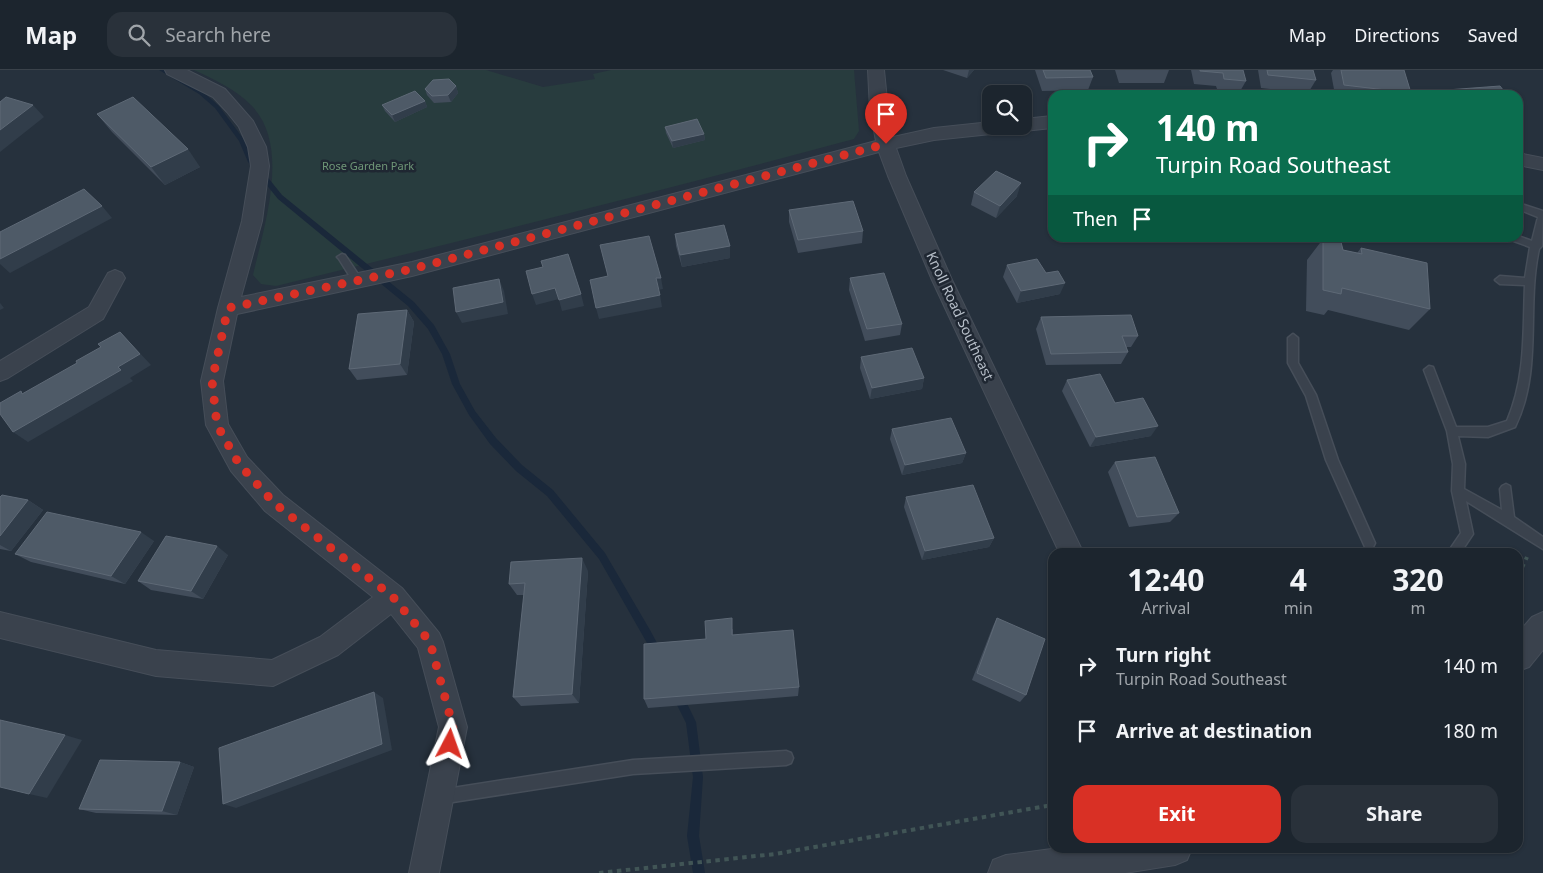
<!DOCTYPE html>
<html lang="en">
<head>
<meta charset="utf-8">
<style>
  :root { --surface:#1c252e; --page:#29313a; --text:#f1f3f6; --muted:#a0a5aa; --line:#3a424a; --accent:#d93025 }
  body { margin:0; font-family:"Noto Sans",sans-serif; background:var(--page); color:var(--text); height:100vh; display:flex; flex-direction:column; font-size:19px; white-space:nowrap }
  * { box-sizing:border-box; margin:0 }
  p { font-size:16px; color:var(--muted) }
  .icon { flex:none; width:28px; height:28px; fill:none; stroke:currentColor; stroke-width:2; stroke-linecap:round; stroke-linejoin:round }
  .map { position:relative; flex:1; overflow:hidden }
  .side { position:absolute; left:1048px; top:478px; width:475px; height:305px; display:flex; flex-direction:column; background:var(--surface); border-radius:15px; box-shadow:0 1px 4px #0004,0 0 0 1px var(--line) }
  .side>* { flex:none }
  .guide { position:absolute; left:1048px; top:20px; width:475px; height:152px; border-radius:15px; box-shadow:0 1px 4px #0004,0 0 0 1px var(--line); background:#0b6e4f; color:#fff; overflow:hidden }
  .controls { position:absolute; left:982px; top:15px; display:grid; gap:10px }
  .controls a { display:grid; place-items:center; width:50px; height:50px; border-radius:10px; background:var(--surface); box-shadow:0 1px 4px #0004,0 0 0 1px var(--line); font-size:25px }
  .pin { position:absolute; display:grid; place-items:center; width:42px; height:42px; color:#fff; margin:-51px -21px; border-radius:50% 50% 50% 0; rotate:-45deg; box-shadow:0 0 5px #0007 }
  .pin .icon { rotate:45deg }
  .me { position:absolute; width:55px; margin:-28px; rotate:4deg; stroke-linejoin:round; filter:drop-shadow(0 0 4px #0008) }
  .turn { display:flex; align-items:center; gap:18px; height:105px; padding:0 25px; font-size:22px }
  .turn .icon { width:65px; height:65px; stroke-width:2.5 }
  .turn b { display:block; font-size:35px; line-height:42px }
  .then { display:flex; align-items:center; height:48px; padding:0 25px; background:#0003; gap:10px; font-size:19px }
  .eta { display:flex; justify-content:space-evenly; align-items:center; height:85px; text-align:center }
  .eta b { font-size:30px; font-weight:700; line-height:35px }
  .primary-button { display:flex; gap:10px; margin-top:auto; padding:10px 25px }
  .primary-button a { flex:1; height:58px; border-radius:15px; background:var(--accent); color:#fff; font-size:20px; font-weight:700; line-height:58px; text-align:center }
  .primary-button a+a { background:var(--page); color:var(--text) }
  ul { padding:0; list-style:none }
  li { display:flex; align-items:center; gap:15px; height:65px; padding:0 25px }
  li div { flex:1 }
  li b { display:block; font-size:19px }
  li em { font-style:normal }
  header { display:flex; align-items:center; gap:30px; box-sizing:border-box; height:70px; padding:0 25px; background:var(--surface); border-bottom:1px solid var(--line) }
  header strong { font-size:24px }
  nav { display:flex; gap:28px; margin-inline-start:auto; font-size:18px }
  .search { width:350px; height:45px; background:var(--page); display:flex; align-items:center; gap:12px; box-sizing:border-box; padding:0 18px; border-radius:15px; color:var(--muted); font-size:19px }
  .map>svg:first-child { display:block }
</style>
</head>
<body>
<header>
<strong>Map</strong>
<div class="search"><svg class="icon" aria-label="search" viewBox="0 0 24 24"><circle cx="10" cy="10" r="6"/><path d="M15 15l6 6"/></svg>Search here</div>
<nav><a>Map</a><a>Directions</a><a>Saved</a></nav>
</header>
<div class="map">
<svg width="1543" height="803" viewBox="0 0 1543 803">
  <rect width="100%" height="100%" fill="#26313d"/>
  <path fill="#283c3e" d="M194,0H486L543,17L595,9L593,4L611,0H854L859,61L854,69C662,121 469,169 276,216L261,214L253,205C264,156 291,77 252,36C237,20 214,9 194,0Z"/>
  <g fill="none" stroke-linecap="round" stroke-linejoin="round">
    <g fill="#1a283a" fill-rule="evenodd">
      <polygon points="159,0 166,0 203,22 219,36 245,71 253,89 282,125 414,232 434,255 450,284 460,314 475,341 496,368 522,395 553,420 605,483 650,560 663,584 661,587 658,589 655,587 599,489 547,426 516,401 490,374 469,345 452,314 442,284 428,259 408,236 278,129 248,92 239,71 215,38 199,24"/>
      <polygon points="677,620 681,621 696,652 703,707 699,766 705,803 693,803 687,766 693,707 686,653 672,625 673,621"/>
    </g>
    <defs>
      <g id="service">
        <path d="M1518,133L1543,141L1542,176L1539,179C1526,238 1543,300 1515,357L1488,367L1458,366L1465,394L1464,419L1502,440L1500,419L1502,416L1506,414L1510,416L1514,447L1543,467V479L1466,431L1473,464L1461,482H1448L1461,463L1452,421L1453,394L1447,361L1424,300L1429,296L1433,297L1456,357H1488L1507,351C1526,307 1523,262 1525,215L1500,214L1495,210L1500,206L1525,208L1530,177L1511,170L1509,168H1518V166L1532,171L1538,147L1518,139Z"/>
        <polygon points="342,184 345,185 360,207 362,210 360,213 354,213 339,189 337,187"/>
        <polygon points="1293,264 1298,268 1298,293 1316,325 1338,390 1375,473 1373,477 1369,478 1365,477 1326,390 1306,326 1288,293 1288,268"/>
        <polygon points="786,681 791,683 793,688 791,693 786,695 633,704 440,734 435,732 433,727 435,722 440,720 633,690"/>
      </g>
      <g id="minor">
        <polygon points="165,0 187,0 225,19 253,51 266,77 269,96 262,151 241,227 412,192 876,71 870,40 868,0 884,0 888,40 893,67 934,58 991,52 991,56 1024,56 1024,49 1052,46 1052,58 1024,61 1017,58 1010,62 934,70 896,78 906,106 952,210 1083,482 1059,482 932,210 888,106 879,82 412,206 237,244 223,311 228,354 247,387 283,425 402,518 439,563 443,572 467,657 439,803 409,803 439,657 418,578 391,544 338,585 273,616 156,606 0,568 0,542 156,580 272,590 320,567 373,527 265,441 231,401 206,355 201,311 218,238 242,151 251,96 248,77 239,57 227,42 213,27 167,4"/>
        <polygon points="1518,83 1543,88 1543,100 1518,95"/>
        <polygon points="115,200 122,203 125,208 103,249 8,308 0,311 0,291 89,237 108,203"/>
      </g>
      <g id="tertiary">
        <polygon points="1543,542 1543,580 1529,597 1518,601 1518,563 1532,547"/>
        <polygon points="1059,778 1192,778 1187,790 1175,795 1125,803 988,803 993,790 1006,785"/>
      </g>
    </defs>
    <use href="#service" stroke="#464e59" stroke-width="3"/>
    <use href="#minor" stroke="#464e59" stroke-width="2"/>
    <use href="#tertiary" stroke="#464e59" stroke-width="2"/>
    <g stroke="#415556" stroke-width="4" stroke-dasharray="4.5 4.5" stroke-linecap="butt">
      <polyline points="1518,506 1527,487"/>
      <polyline points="599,803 775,784 1052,735"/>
    </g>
    <use href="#service" fill="#3a424d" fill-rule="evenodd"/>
    <use href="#minor" fill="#3a424d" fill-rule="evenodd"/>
    <use href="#tertiary" fill="#3a424d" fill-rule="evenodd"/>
  </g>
  <g fill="#424d5b">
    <polygon points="943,0 974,0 967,8"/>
    <polygon points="1035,0 1090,0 1093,7 1088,20 1042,21"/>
    <polygon points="1115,0 1169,0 1164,13 1119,13"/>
    <polygon points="1191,0 1243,0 1246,11 1239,23 1218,22 1216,16 1194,14"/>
    <polygon points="1258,0 1313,0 1316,10 1308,23 1261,18"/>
    <polygon points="1333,0 1404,0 1411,23 1409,25 1335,25 1331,3"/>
    <polygon points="456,16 458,23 451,32 434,33 427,25 425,19"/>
    <polygon points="1433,21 1507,25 1430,25"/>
    <polygon points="425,31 427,37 395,52 385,41 382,35"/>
    <polygon points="97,44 200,97 165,115 112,62"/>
    <polygon points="665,57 704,64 705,70 673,78 666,63"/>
    <polygon points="974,122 1017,126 996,148 971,135"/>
    <polygon points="789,140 863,161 862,173 798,183 789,152"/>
    <polygon points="675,164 730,176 730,188 682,197 676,176"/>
    <polygon points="1323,169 1343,180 1357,183 1361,178 1430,239 1409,260 1328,240 1324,245 1306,241 1307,190"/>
    <polygon points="1007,195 1060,224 1017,233 1003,207"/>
    <polygon points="850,208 902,254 900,265 865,271 849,220"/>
    <polygon points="407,240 414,252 407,305 357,310 349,299"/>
    <polygon points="1041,247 1138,266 1131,277 1126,277 1128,282 1121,294 1046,295 1036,259"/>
    <polygon points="861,287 924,308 922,319 870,329 860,298"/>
    <polygon points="1067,310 1115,333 1151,366 1090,377 1062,321"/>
    <polygon points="892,359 966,383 962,393 902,405 890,369"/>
    <polygon points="1115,392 1179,443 1170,452 1129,457 1108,402"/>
    <polygon points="0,427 28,430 43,440 11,481 0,479"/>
    <polygon points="906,427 994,468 989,477 922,490 904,437"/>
    <polygon points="154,471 125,514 31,492 15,484"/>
    <polygon points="228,485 203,529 151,520 138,511"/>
    <polygon points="588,501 579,633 521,636 513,627 524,525 517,525 509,514"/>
    <polygon points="997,548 1026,625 1020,632 972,610 993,556"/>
    <polygon points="733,559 733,565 799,617 798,626 648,638 644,629 706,569"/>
    <polygon points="180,692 194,697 177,745 96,743 79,739"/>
  </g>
  <g fill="#313d4a">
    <polygon points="969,0 974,0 967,8"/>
    <polygon points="456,16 458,23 451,32 448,25"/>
    <polygon points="425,31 427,37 395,52 392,45"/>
    <polygon points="33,35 44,47 0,82 0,60"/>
    <polygon points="704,64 705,70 673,78 672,71"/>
    <polygon points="188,79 200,97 165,115 151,97"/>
    <polygon points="1021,113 1017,126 996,148 1000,136"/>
    <polygon points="102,136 112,148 10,203 0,194 0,189"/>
    <polygon points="730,176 730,188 682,197 680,185"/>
    <polygon points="656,208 661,208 663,219 658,220"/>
    <polygon points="499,209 504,221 508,244 462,253 456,242"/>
    <polygon points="1065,213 1060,224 1017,233 1021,221"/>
    <polygon points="555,218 559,229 536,235 532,224"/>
    <polygon points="581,224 584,236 562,241 559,230"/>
    <polygon points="660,225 662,237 599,249 596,238"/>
    <polygon points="0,233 4,238 0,240"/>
    <polygon points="407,240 414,252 407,305 400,294"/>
    <polygon points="120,262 151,295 130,308 133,311 28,372 13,362 118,297"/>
    <polygon points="924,308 922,319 870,329 872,318"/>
    <polygon points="1158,356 1151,366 1090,377 1096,367"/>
    <polygon points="966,383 962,393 902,405 905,395"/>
    <polygon points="28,430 43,440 11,481 0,475 0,466"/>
    <polygon points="141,462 154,471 125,514 111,506"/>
    <polygon points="994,468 989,477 922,490 925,481"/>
    <polygon points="217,476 228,485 203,529 191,521"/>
    <polygon points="582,488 588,501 579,633 572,624"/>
    <polygon points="374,622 383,628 392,680 236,738 223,734"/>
    <polygon points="65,665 82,670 47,728 29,724"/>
    <polygon points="180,692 194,697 177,745 162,741"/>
  </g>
  <g fill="#4e5a67" stroke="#5e6976">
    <polygon points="1043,0 1090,0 1093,7 1046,8"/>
    <polygon points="1200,0 1243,0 1246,11 1224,9 1223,3 1200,1"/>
    <polygon points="1267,0 1313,0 1316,10 1268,5"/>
    <polygon points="1341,0 1404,0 1411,23 1344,15"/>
    <polygon points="449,9 456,16 448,25 432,26 425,19 433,10"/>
    <polygon points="1500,16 1507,25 1436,25 1433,21"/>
    <polygon points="415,21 425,31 392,45 382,35"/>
    <polygon points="6,27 33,35 0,60 0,32"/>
    <polygon points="133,27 188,79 151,97 97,44"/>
    <polygon points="697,49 704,64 672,71 665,57"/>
    <polygon points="996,101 1021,113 1000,136 974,122"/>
    <polygon points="84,119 102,136 0,189 0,162"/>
    <polygon points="853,131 863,161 798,170 789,140"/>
    <polygon points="724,155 730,176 680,185 675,164"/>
    <polygon points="649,166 661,208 656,208 660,225 596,238 590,210 608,206 600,175"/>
    <polygon points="1323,169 1341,172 1343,180 1362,184 1361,178 1427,193 1430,239 1342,218 1341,224 1323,220"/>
    <polygon points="568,184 581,224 559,230 555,218 532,224 526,201 543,197 541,191"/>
    <polygon points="1037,189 1046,203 1058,201 1065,213 1021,221 1007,195"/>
    <polygon points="884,203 902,254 867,259 850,208"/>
    <polygon points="499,209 503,232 456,242 453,218"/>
    <polygon points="407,240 400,294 349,299 358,244"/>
    <polygon points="1131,245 1138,266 1122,266 1128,282 1051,284 1041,247"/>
    <polygon points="120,262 140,284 118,297 121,300 13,362 0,344 0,333 21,321 22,324 77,293 76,291 101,277 98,274"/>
    <polygon points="912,278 924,308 872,318 861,287"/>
    <polygon points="1100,304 1115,333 1143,328 1158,356 1096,367 1067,310"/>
    <polygon points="951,348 966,383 905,395 892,359"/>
    <polygon points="1155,387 1179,443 1137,447 1115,392"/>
    <polygon points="973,415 994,468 925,481 906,427"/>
    <polygon points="2,425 28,430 0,466 0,427"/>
    <polygon points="47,442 141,462 111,506 15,484"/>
    <polygon points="166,466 217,476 191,521 138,511"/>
    <polygon points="582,488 572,624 513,627 525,513 509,514 511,492"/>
    <polygon points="732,548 732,565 793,560 799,617 644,629 644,574 706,569 705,551"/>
    <polygon points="997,548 1045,569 1026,625 977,603"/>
    <polygon points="374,622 382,674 223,734 219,678"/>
    <polygon points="0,650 65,665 29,724 0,717"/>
    <polygon points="100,690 180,692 162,741 79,739"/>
  </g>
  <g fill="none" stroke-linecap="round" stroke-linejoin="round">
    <polyline stroke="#d93025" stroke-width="9" stroke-dasharray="0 16.2" points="450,674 453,657 430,572 393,527 274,433 239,394 217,355 212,311 228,238 412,199 886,74"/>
  </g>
  <g text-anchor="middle" stroke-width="5" stroke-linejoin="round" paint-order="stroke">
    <g font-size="11" fill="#6f9777" stroke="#1f2732">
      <text x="368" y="100">Rose Garden Park</text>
    </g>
    <g font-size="14" fill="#b6bec8" stroke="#1f2732">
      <text transform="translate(960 246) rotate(65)" y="5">Knoll Road Southeast</text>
    </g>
  </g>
</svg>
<div class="controls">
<a><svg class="icon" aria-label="search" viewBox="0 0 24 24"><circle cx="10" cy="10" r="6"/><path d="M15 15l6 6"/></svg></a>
</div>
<div class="pin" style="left:886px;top:74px;background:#d93025"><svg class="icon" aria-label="arrive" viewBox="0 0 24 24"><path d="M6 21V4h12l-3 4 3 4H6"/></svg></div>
<svg class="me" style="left:450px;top:674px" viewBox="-20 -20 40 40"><path d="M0-17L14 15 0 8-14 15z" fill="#d93025" stroke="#fff" stroke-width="4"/></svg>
<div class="guide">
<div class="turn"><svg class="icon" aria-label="right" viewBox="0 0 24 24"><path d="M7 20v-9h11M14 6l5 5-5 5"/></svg><div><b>140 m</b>Turpin Road Southeast</div></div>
<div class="then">Then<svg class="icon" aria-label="arrive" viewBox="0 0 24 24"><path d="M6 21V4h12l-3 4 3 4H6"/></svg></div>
</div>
<section class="side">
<div class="eta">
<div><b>12:40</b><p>Arrival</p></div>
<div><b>4</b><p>min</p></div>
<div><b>320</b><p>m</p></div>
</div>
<ul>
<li><svg class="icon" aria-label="right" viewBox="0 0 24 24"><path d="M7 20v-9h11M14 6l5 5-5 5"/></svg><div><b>Turn right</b><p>Turpin Road Southeast</p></div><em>140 m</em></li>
<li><svg class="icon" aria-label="arrive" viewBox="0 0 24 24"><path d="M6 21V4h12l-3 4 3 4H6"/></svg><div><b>Arrive at destination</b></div><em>180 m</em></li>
</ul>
<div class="primary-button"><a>Exit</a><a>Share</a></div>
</section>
</div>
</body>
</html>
